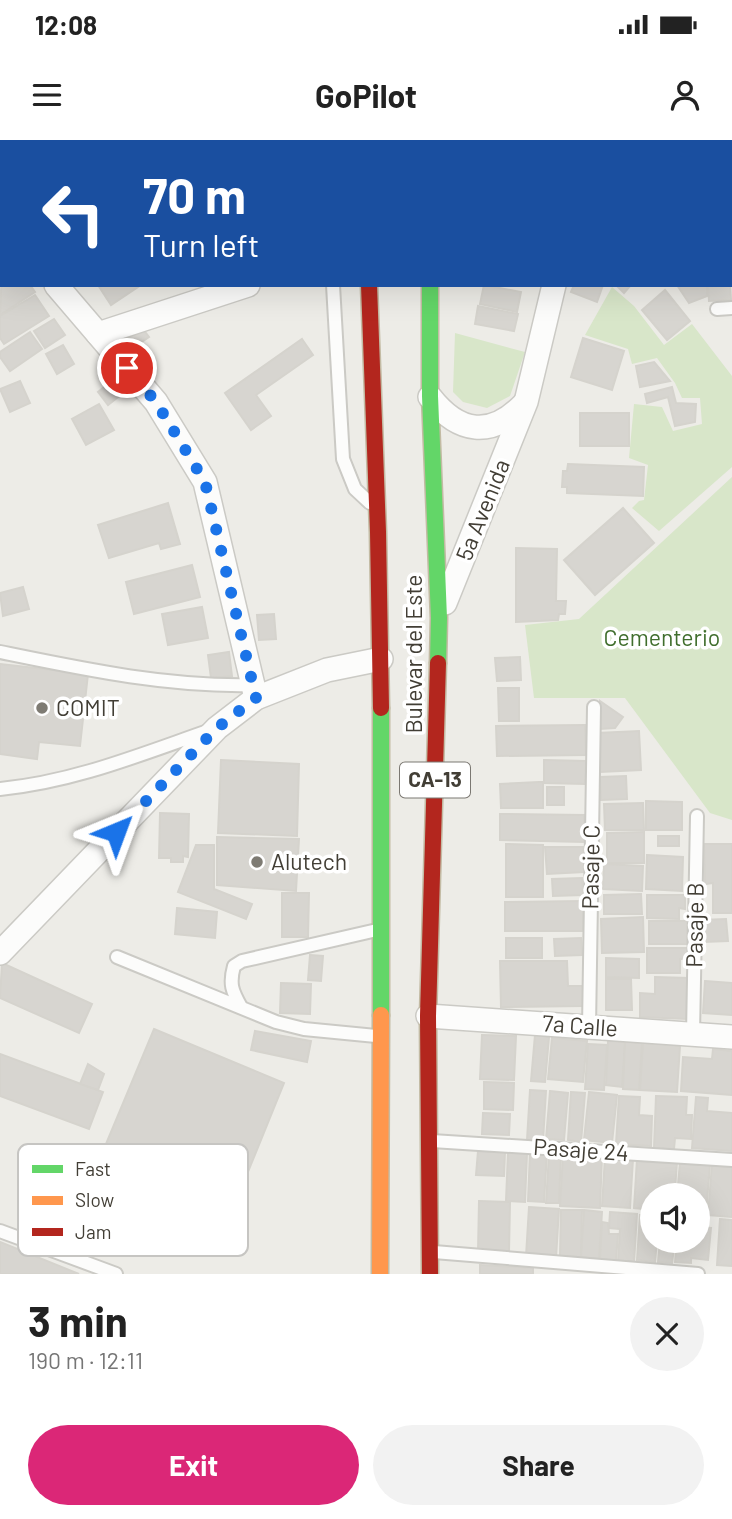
<!DOCTYPE html>
<html lang="en">
<head>
<meta charset="utf-8">
<style>
  :root { --surface:#fff; --page:#f2f2f2; --text:#222; --muted:#767676; --accent:#db2777 }
  body { margin:0; font-family:Barlow,sans-serif; background:var(--page); color:var(--text); height:100vh; display:flex; flex-direction:column; font-size:26px; white-space:nowrap }
  * { box-sizing:border-box; margin:0 }
  p { font-size:23px; color:var(--muted) }
  .icon { flex:none; width:38px; height:38px; fill:none; stroke:currentColor; stroke-width:2; stroke-linecap:round; stroke-linejoin:round }
  .map { position:relative; height:1134px; overflow:hidden }
  .details { display:flex; flex-direction:column; background:var(--surface); flex:1 }
  .details>* { flex:none }
  .banner { position:absolute; left:0px; top:0px; width:733px; height:147px; box-shadow:0 7px 28px #0002; background:#1a4fa0; color:#fff; overflow:hidden }
  .tools { position:absolute; left:640px; top:1043px; display:grid; gap:14px }
  .tools a { display:grid; place-items:center; width:70px; height:70px; border-radius:50%; background:var(--surface); box-shadow:0 7px 28px #0002; font-size:35px }
  .pin { position:absolute; display:grid; place-items:center; width:60px; height:60px; color:#fff; margin:-30px; border:4px solid #fff; border-radius:50%; box-shadow:0 2px 7px #0007 }
  .me { position:absolute; width:77px; margin:-38px; rotate:44deg; stroke-linejoin:round; filter:drop-shadow(0 0 5px #0008) }
  .turn { display:flex; align-items:center; gap:24px; height:147px; padding:0 28px; font-size:32px }
  .turn .icon { width:91px; height:91px; stroke-width:2.5 }
  .turn b { display:block; font-size:49px; line-height:60px }
  .round { display:grid; place-items:center; flex:none; width:74px; height:74px; border-radius:37px; background:var(--page) }
  .summary { display:flex; align-items:center; justify-content:space-between; height:119px; padding:0 28px }
  h1 { font-size:42px; font-weight:700; line-height:52px }
  .primary-button { display:flex; gap:14px; margin-top:auto; padding:14px 28px }
  .primary-button a { flex:1; height:80px; border-radius:42px; background:var(--accent); color:#fff; font-size:28px; font-weight:700; line-height:80px; text-align:center }
  .primary-button a+a { background:var(--page); color:var(--text) }
  .status { display:flex; justify-content:space-between; align-items:center; height:49px; padding:0 35px; background:var(--surface); direction:ltr }
  .status svg { height:19px; fill:currentColor }
  header { display:flex; justify-content:space-between; align-items:center; height:91px; padding:0 28px; background:var(--surface); font-size:32px; font-weight:700 }
  .map>svg:first-child { display:block }
</style>
</head>
<body>
<div class="status"><b>12:08</b><svg viewBox="0 0 49 12"><path d="M0 12V9h3v3zM5 12V6h3v6zM10 12V3h3v9zM15 12V0h3v12zM26 1h20v11H26zM47 4h2v5h-2z"/></svg></div>
<header><svg class="icon" aria-label="menu" viewBox="0 0 24 24"><path d="M4 6h16M4 12h16M4 18h16"/></svg>GoPilot<svg class="icon" aria-label="person" viewBox="0 0 24 24"><circle cx="12" cy="8" r="4"/><path d="M4 21q1-7 8-7t8 7"/></svg></header>
<div class="map">
<svg width="732" height="1134" viewBox="0 0 732 1134">
  <rect width="100%" height="100%" fill="#edece7"/>
  <g fill="#d8e6c9">
    <polygon points="612,147 634,166 664,205 692,184 732,236 732,327 659,391 632,368 639,361 644,360 648,325 629,318 634,264 662,267 673,291 702,284 700,258 682,258 675,243 657,218 632,224 628,209 585,195"/>
    <polygon points="455,193 525,212 510,256 487,268 463,262 453,252"/>
    <polygon points="732,337 732,680 710,673 625,558 534,558 525,485 579,479"/>
  </g>
  <g fill="#d7d5d0" stroke="#d5d3cd" stroke-width="2">
    <rect x="467" y="0" width="28" height="2"/>
    <polygon points="2,127 2,145 30,145 35,152 0,175"/>
    <polygon points="98,145 141,145 111,165"/>
    <polygon points="484,145 521,152 517,172 480,164"/>
    <polygon points="574,145 603,145 597,162 571,152"/>
    <polygon points="616,145 631,145 624,153"/>
    <polygon points="677,145 707,145 707,156 689,163"/>
    <polygon points="708,145 730,145 731,160 709,161"/>
    <polygon points="665,150 690,181 667,200 642,170"/>
    <polygon points="35,155 49,176 4,204 0,198 0,176"/>
    <polygon points="478,166 518,174 514,191 475,184"/>
    <polygon points="54,179 65,195 45,208 34,191"/>
    <polygon points="143,189 149,197 134,207 128,198"/>
    <polygon points="30,192 42,209 10,231 0,217 0,212"/>
    <polygon points="583,198 624,211 612,250 571,237"/>
    <polygon points="302,199 313,215 256,255 271,276 251,290 225,253"/>
    <polygon points="63,205 74,224 57,234 46,214"/>
    <polygon points="654,222 670,241 640,247 636,226"/>
    <polygon points="20,241 30,263 10,272 0,249"/>
    <polygon points="108,244 118,257 108,265 98,252"/>
    <polygon points="672,247 676,263 696,264 695,282 675,286 668,257 647,263 645,254"/>
    <polygon points="99,264 114,290 86,305 72,279"/>
    <rect x="580" y="273" width="49" height="33"/>
    <polygon points="568,324 644,327 643,356 567,353 567,347 562,347 563,331 567,331"/>
    <polygon points="168,363 180,404 161,409 159,403 109,418 98,385"/>
    <polygon points="623,368 654,403 595,455 564,420"/>
    <polygon points="516,408 557,409 556,461 566,461 565,474 559,474 558,480 516,482"/>
    <polygon points="192,425 200,457 134,474 126,442"/>
    <polygon points="23,447 29,469 3,476 0,453"/>
    <polygon points="202,467 208,498 168,505 162,474"/>
    <polygon points="274,474 276,499 259,500 257,475"/>
    <polygon points="229,512 232,536 211,538 208,515"/>
    <polygon points="520,517 521,540 497,541 495,518"/>
    <polygon points="0,524 88,534 80,606 39,602 37,619 0,614"/>
    <polygon points="498,548 519,548 519,581 499,581"/>
    <polygon points="600,561 623,577 615,588 600,589"/>
    <polygon points="585,585 586,615 497,616 496,586"/>
    <polygon points="639,591 641,630 600,632 597,593"/>
    <polygon points="221,620 299,624 297,696 218,693"/>
    <polygon points="544,620 586,621 585,644 544,643"/>
    <polygon points="626,636 627,659 601,660 600,637"/>
    <polygon points="539,642 543,642 543,668 501,668 500,644"/>
    <rect x="547" y="647" width="17" height="18"/>
    <polygon points="646,661 682,662 682,690 646,690"/>
    <polygon points="643,663 644,690 605,690 604,664"/>
    <polygon points="160,673 189,674 188,717 183,716 183,722 171,722 171,718 159,718"/>
    <polygon points="500,674 584,675 584,702 500,700"/>
    <polygon points="644,692 644,723 607,723 607,693"/>
    <rect x="658" y="696" width="21" height="10"/>
    <polygon points="217,697 299,699 296,751 217,745"/>
    <polygon points="506,704 543,705 543,757 506,757"/>
    <polygon points="704,704 732,704 732,773 713,773 713,743 705,744"/>
    <polygon points="196,705 214,705 214,749 252,764 246,779 178,752"/>
    <polygon points="545,707 583,707 584,732 547,734"/>
    <polygon points="647,715 683,717 682,751 646,749"/>
    <polygon points="604,724 643,726 642,751 603,749"/>
    <polygon points="582,738 583,755 553,756 552,739"/>
    <polygon points="282,753 309,753 308,797 282,797"/>
    <polygon points="641,754 642,774 604,774 604,755"/>
    <polygon points="647,755 685,755 685,769 679,768 679,779 647,778"/>
    <polygon points="583,761 583,791 505,791 505,762"/>
    <polygon points="177,768 217,772 215,798 175,794"/>
    <polygon points="643,777 644,812 602,813 601,779"/>
    <polygon points="726,779 728,801 703,802 701,780"/>
    <rect x="649" y="781" width="38" height="23"/>
    <rect x="506" y="798" width="36" height="20"/>
    <polygon points="581,798 582,815 555,816 554,799"/>
    <polygon points="647,808 688,808 688,819 680,819 680,833 647,833"/>
    <polygon points="310,815 323,816 321,841 308,840"/>
    <polygon points="606,818 639,819 639,838 606,837"/>
    <polygon points="500,821 567,821 568,846 583,846 583,866 501,867"/>
    <polygon points="2,823 92,864 79,893 0,858"/>
    <polygon points="655,837 689,838 688,879 640,877 640,853 655,854"/>
    <polygon points="606,839 631,839 632,870 606,870"/>
    <polygon points="705,841 732,843 732,875 703,873"/>
    <polygon points="281,843 311,844 310,874 280,873"/>
    <polygon points="154,889 284,943 237,1059 106,1004"/>
    <polygon points="255,891 311,901 307,922 251,910"/>
    <polygon points="482,895 516,896 514,940 480,939"/>
    <polygon points="535,895 549,897 545,942 531,941"/>
    <polygon points="552,898 587,901 583,942 548,939"/>
    <polygon points="608,901 625,902 622,947 606,945"/>
    <polygon points="625,902 642,903 639,950 623,949"/>
    <polygon points="643,903 680,906 677,952 640,950"/>
    <polygon points="588,904 607,905 604,950 585,949"/>
    <polygon points="713,909 732,911 732,955 681,951 683,917 712,919"/>
    <polygon points="0,914 103,952 89,989 0,956"/>
    <polygon points="88,924 104,934 98,950 80,944"/>
    <polygon points="484,942 514,943 513,970 484,969"/>
    <polygon points="530,950 546,951 543,1001 527,1000"/>
    <polygon points="550,951 568,953 564,1000 546,999"/>
    <polygon points="571,952 585,953 581,1002 568,1000"/>
    <polygon points="589,952 617,955 612,1003 584,1000"/>
    <polygon points="619,956 640,957 639,975 652,976 651,1006 616,1004"/>
    <polygon points="656,956 687,957 686,975 692,975 691,999 675,998 674,1009 654,1008"/>
    <polygon points="696,957 708,958 707,971 732,973 732,1011 692,1008"/>
    <polygon points="483,973 510,974 509,995 482,994"/>
    <polygon points="478,1011 505,1012 504,1036 476,1035"/>
    <polygon points="508,1012 527,1013 525,1062 506,1061"/>
    <polygon points="530,1012 547,1013 544,1062 528,1061"/>
    <polygon points="549,1014 561,1015 559,1063 546,1063"/>
    <polygon points="563,1014 602,1016 600,1068 560,1066"/>
    <polygon points="605,1017 633,1019 630,1068 602,1066"/>
    <polygon points="637,1019 677,1022 675,1049 687,1050 687,1055 653,1055 653,1070 634,1068"/>
    <polygon points="680,1022 710,1025 706,1074 698,1073 698,1055 690,1055 690,1047 678,1045"/>
    <polygon points="712,1024 732,1026 732,1077 708,1075"/>
    <polygon points="479,1061 510,1062 509,1112 478,1112"/>
    <polygon points="529,1067 559,1069 556,1118 526,1116"/>
    <polygon points="561,1070 582,1070 581,1117 560,1116"/>
    <polygon points="584,1070 602,1072 599,1119 581,1117"/>
    <polygon points="610,1072 637,1074 634,1122 618,1121 620,1089 609,1088"/>
    <polygon points="640,1075 653,1076 653,1101 657,1101 655,1122 637,1120"/>
    <polygon points="720,1079 732,1080 732,1126 717,1125"/>
    <polygon points="602,1082 608,1083 609,1094 618,1094 616,1121 600,1119"/>
    <polygon points="698,1087 711,1088 708,1120 691,1118 691,1123 675,1122 677,1101 698,1101"/>
    <polygon points="660,1101 675,1101 672,1123 658,1122"/>
    <polygon points="0,1102 79,1134 0,1134"/>
    <polygon points="480,1125 533,1128 533,1134 480,1134"/>
  </g>
  <g fill="none" stroke-linecap="round" stroke-linejoin="round">
    <defs>
      <g id="lane">
        <polyline points="333,145 343,319 355,349 370,363"/>
        <polyline points="717,169 732,168"/>
        <path d="M0,512C83,529 167,547 253,545"/>
        <path d="M0,649C73,642 139,615 208,591"/>
        <polyline points="117,817 276,882 304,889 376,896"/>
        <path d="M241,867C232,851 229,844 234,826L242,821L377,790"/>
        <polyline points="589,887 594,567"/>
        <polyline points="693,894 697,676"/>
        <polyline points="432,1001 732,1020"/>
        <polyline points="0,1091 116,1134"/>
        <polyline points="434,1112 698,1134"/>
      </g>
      <g id="street">
        <polyline points="581,2 582,0"/>
        <polyline points="0,80 2,82"/>
        <polyline points="56,145 156,262 205,342 256,558"/>
        <polyline points="98,194 248,145"/>
        <path d="M430,257C459,294 491,298 524,264"/>
        <polyline points="445,463 526,262 554,145"/>
        <polyline points="0,813 217,588 256,558 327,530 381,519"/>
        <polyline points="428,876 732,897"/>
      </g>
      <g id="fast">
        <polyline points="431,0 431,2"/>
        <polyline points="430,145 430,256 439,478 438,523"/>
        <polyline points="381,568 381,875"/>
      </g>
      <g id="slow">
        <polyline points="361,0 361,2"/>
        <polyline points="380,1134 381,875"/>
      </g>
      <g id="jam">
        <polyline points="369,145 378,392 381,568"/>
        <polyline points="430,1134 428,876 438,523"/>
      </g>
    </defs>
    <use href="#lane" stroke="#cbcac5" stroke-width="16"/>
    <use href="#street" stroke="#cbcac5" stroke-width="26"/>
    <use href="#fast" stroke="#c3bba4" stroke-width="19"/>
    <use href="#slow" stroke="#c3bba4" stroke-width="19"/>
    <use href="#jam" stroke="#c3bba4" stroke-width="19"/>
    <use href="#lane" stroke="#fcfcfb" stroke-width="12"/>
    <use href="#street" stroke="#fcfcfb" stroke-width="23"/>
    <use href="#fast" stroke="#63d668" stroke-width="16"/>
    <use href="#slow" stroke="#ff974d" stroke-width="16"/>
    <use href="#jam" stroke="#b3261e" stroke-width="16"/>
  </g>
  <g fill="none" stroke-linecap="round" stroke-linejoin="round">
    <polyline stroke="#1a73e8" stroke-width="12" stroke-dasharray="0 21.6" points="116,692 217,588 256,558 205,342 156,262 127,228"/>
  </g>
  <g fill="#7e7b73" stroke="#fff" stroke-width="2.5">
    <circle cx="42" cy="568" r="7"/>
    <circle cx="257" cy="722" r="7"/>
  </g>
  <g text-anchor="middle" stroke-width="7" stroke-linejoin="round" paint-order="stroke">
    <rect fill="#fff" stroke="#7b7872" stroke-width="2" x="400" y="622.5" width="70" height="35" rx="5"/>
    <g font-size="21" font-weight="bold" fill="#423e35">
      <text x="435" y="647">CA-13</text>
    </g>
    <g font-size="23" fill="#423e35" stroke="#fff">
      <text transform="translate(483 370) rotate(-68)" y="8">5a Avenida</text>
      <text transform="translate(414 514) rotate(-90)" y="8">Bulevar del Este</text>
      <text transform="translate(591 727) rotate(-89)" y="8">Pasaje C</text>
      <text transform="translate(695 785) rotate(-89)" y="8">Pasaje B</text>
      <text transform="translate(580 886) rotate(4)" y="8">7a Calle</text>
      <text transform="translate(581 1010) rotate(4)" y="8">Pasaje 24</text>
    </g>
    <g font-size="23" fill="#406e2d" stroke="#fff">
      <text x="662" y="506">Cementerio</text>
    </g>
    <g font-size="23" fill="#423e35" stroke="#fff" text-anchor="start">
      <text x="56" y="576">COMIT</text>
      <text x="271" y="730">Alutech</text>
    </g>
  </g>
  <rect x="18" y="1004" width="230" height="112" rx="10" fill="#fff" stroke="#c6c5c2" stroke-width="2"/>
  <rect x="32" y="1025" width="31" height="8" fill="#63d668"/>
  <rect x="32" y="1056" width="31" height="9" fill="#ff974d"/>
  <rect x="32" y="1088" width="31" height="8" fill="#b3261e"/>
  <g font-size="19" fill="#423e35">
    <text x="75" y="1036">Fast</text>
    <text x="75" y="1067">Slow</text>
    <text x="75" y="1099">Jam</text>
  </g>
</svg>
<div class="tools">
<a><svg class="icon" aria-label="sound" viewBox="0 0 24 24"><path d="M4 9h4l5-4v14l-5-4H4zM17 9q2 3 0 6"/></svg></a>
</div>
<div class="pin" style="left:127px;top:228px;background:#d93025"><svg class="icon" aria-label="arrive" viewBox="0 0 24 24"><path d="M6 21V4h12l-3 4 3 4H6"/></svg></div>
<svg class="me" style="left:116px;top:692px" viewBox="-20 -20 40 40"><path d="M0-17L14 15 0 8-14 15z" fill="#1a73e8" stroke="#fff" stroke-width="4"/></svg>
<div class="banner">
<div class="turn"><svg class="icon" aria-label="left" viewBox="0 0 24 24"><path d="M17 20v-9H6M10 6l-5 5 5 5"/></svg><div><b>70 m</b>Turn left</div></div>
</div>
</div>
<section class="details">
<div class="summary"><div><h1>3 min</h1><p>190 m · 12:11</p></div><a class="round"><svg class="icon" aria-label="close" viewBox="0 0 24 24"><path d="M6 6l12 12M18 6L6 18"/></svg></a></div>
<div class="primary-button"><a>Exit</a><a>Share</a></div>
</section>
</body>
</html>
